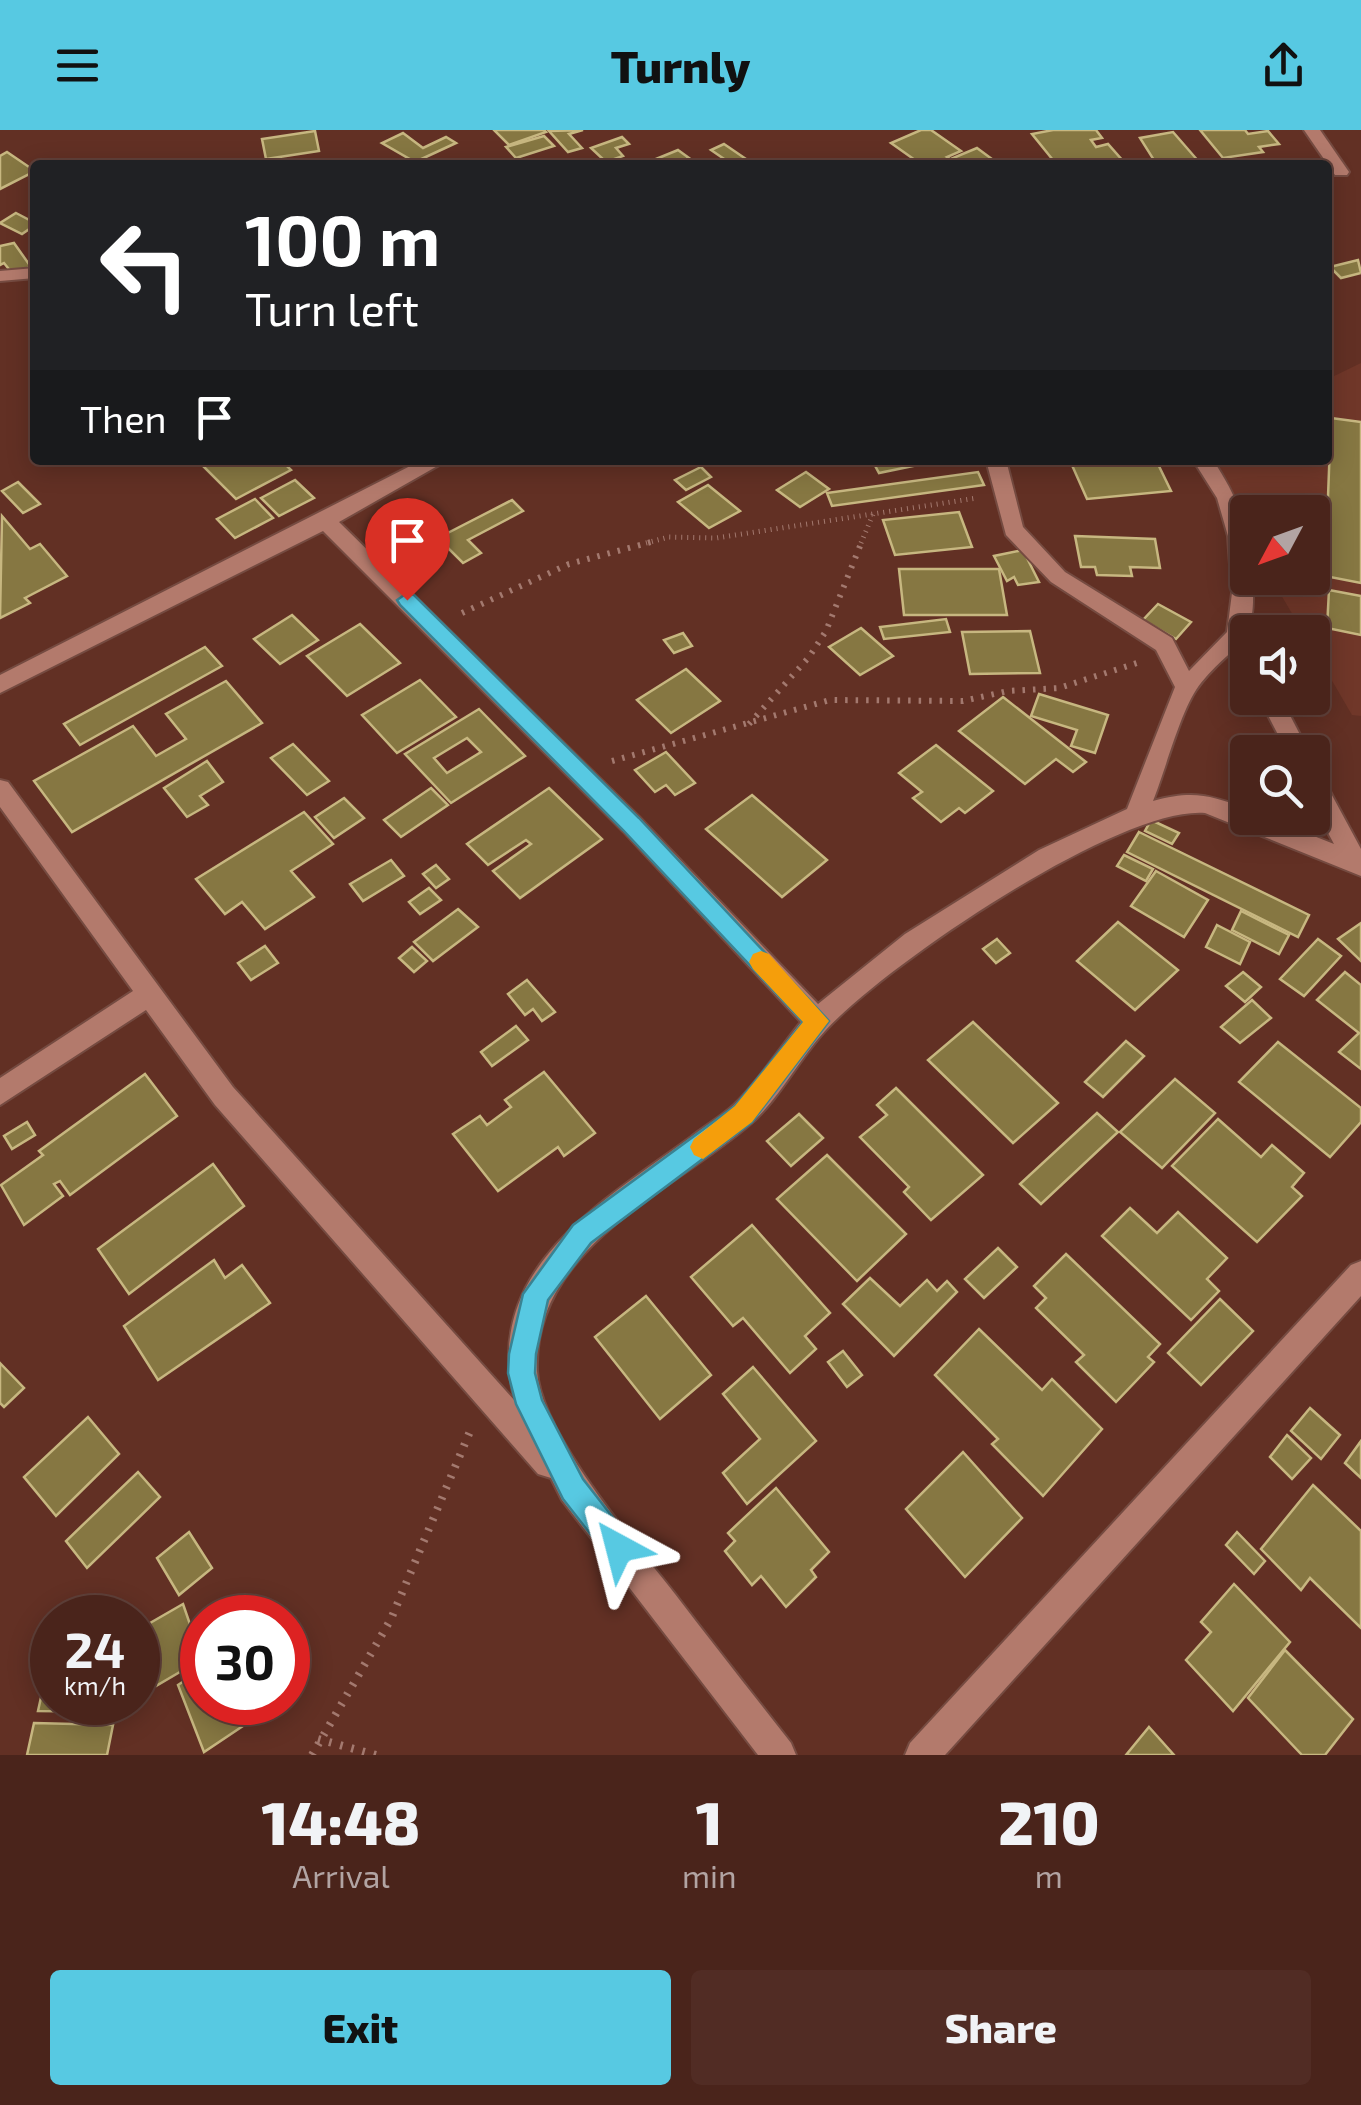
<!DOCTYPE html>
<html lang="en">
<head>
<meta charset="utf-8">
<style>
  :root { --surface:#4a241b; --page:#512c24; --text:#f1f3f6; --muted:#b2a4a3; --line:#61413a; --accent:#57c9e2 }
  body { margin:0; font-family:"Exo 2",sans-serif; background:var(--page); color:var(--text); height:100vh; display:flex; flex-direction:column; font-size:38px; white-space:nowrap }
  * { box-sizing:border-box; margin:0 }
  p { font-size:32px; color:var(--muted) }
  .icon { flex:none; width:55px; height:55px; fill:none; stroke:currentColor; stroke-width:2; stroke-linecap:round; stroke-linejoin:round }
  .map { position:relative; height:1625px; overflow:hidden }
  .details { display:flex; flex-direction:column; background:var(--surface); flex:1 }
  .details>* { flex:none }
  .guide { position:absolute; left:30px; top:30px; width:1302px; height:305px; border-radius:10px; box-shadow:0 5px 25px #0003,0 0 0 2px var(--line); background:#202124; color:#fff; overflow:hidden }
  .needle { width:65px; rotate:229deg }
  .fabs { position:absolute; left:1230px; top:365px; display:grid; gap:20px }
  .fabs a { display:grid; place-items:center; width:100px; height:100px; border-radius:10px; background:var(--surface); box-shadow:0 5px 25px #0003,0 0 0 2px var(--line); font-size:50px }
  .speed { position:absolute; left:30px; top:1465px; display:flex; gap:20px; font-size:50px; font-weight:700; text-align:center }
  .speed>* { display:grid; place-content:center; width:130px; height:130px; border-radius:50%; background:var(--surface); box-shadow:0 5px 25px #0003,0 0 0 2px var(--line); line-height:1 }
  .speed small { font-size:25px; font-weight:400 }
  .speed .limit { border:15px solid #d22; background:#fff; color:#111 }
  .pin { position:absolute; display:grid; place-items:center; width:85px; height:85px; color:#fff; margin:-102px -42px; border-radius:50% 50% 50% 0; rotate:-45deg; box-shadow:0 0 10px #0007 }
  .pin .icon { rotate:45deg }
  .me { position:absolute; width:110px; margin:-55px; rotate:322deg; stroke-linejoin:round; filter:drop-shadow(0 0 8px #0008) }
  .turn { display:flex; align-items:center; gap:35px; height:210px; padding:0 50px; font-size:45px }
  .turn .icon { width:130px; height:130px; stroke-width:2.5 }
  .turn b { display:block; font-size:70px; line-height:85px }
  .then { display:flex; align-items:center; height:95px; padding:0 50px; background:#0003; gap:20px; font-size:38px }
  .eta { display:flex; justify-content:space-evenly; align-items:center; height:170px; text-align:center }
  .eta b { font-size:60px; font-weight:800; line-height:70px }
  .action { display:flex; gap:20px; margin-top:auto; padding:20px 50px }
  .action a { flex:1; height:115px; border-radius:10px; background:var(--accent); color:#111; font-size:40px; font-weight:800; line-height:115px; text-align:center }
  .action a+a { background:var(--page); color:var(--text) }
  header { display:flex; justify-content:space-between; align-items:center; height:130px; padding:0 50px; background:var(--accent); color:#111; font-size:45px; font-weight:800 }
  .map>svg:first-child { display:block }
</style>
</head>
<body>
<header><svg class="icon" aria-label="menu" viewBox="0 0 24 24"><path d="M4 6h16M4 12h16M4 18h16"/></svg>Turnly<svg class="icon" aria-label="share" viewBox="0 0 24 24"><path d="M12 15V3M7 8l5-5 5 5M5 13v7h14v-7"/></svg></header>
<div class="map">
<svg width="1361" height="1625" viewBox="0 0 1361 1625">
  <rect width="100%" height="100%" fill="#623024"/>
  <polygon fill="#703729" points="1361,233 1361,586 1352,585 1313,518 1312,502 1303,502 1271,448 1312,448 1312,382 1248,382 1247,409 1201,330 1328,330 1328,249"/>
  <g fill="#867742" stroke="#c7b780" stroke-width="2.5" fill-rule="evenodd">
    <polygon points="494,0 544,0 546,2 509,15"/>
    <polygon points="583,0 569,4 582,18 568,22 549,1"/>
    <polygon points="921,0 931,0 961,21 947,27 958,35 922,35 891,13"/>
    <polygon points="1053,0 1096,0 1102,8 1091,10 1096,17 1108,14 1123,31 1057,35 1032,4"/>
    <polygon points="1200,0 1245,0 1248,4 1268,1 1279,14 1259,17 1263,22 1223,28"/>
    <polygon points="315,1 319,21 266,29 262,9"/>
    <polygon points="1173,2 1200,33 1157,35 1140,8"/>
    <polygon points="403,3 423,18 446,7 456,13 415,32 382,13"/>
    <polygon points="544,6 554,16 516,28 506,17"/>
    <polygon points="622,7 629,14 616,18 623,26 606,32 591,18"/>
    <polygon points="724,14 746,29 733,35 711,20"/>
    <polygon points="977,18 1000,35 963,35 953,28"/>
    <polygon points="678,20 689,28 673,35 656,29"/>
    <polygon points="7,22 35,41 0,59 0,26"/>
    <polygon points="16,83 35,93 35,95 22,104 0,93"/>
    <polygon points="14,113 31,137 12,143 4,133 0,135 0,116"/>
    <polygon points="1358,130 1361,143 1341,148 1330,137"/>
    <polygon points="1331,288 1361,292 1361,453 1325,446"/>
    <polygon points="197,330 281,330 291,340 236,369"/>
    <polygon points="872,330 942,330 879,343"/>
    <polygon points="1156,330 1171,361 1087,369 1071,333"/>
    <polygon points="701,337 711,347 686,360 675,350"/>
    <polygon points="806,342 829,359 800,377 777,360"/>
    <polygon points="978,342 984,355 832,376 827,363"/>
    <polygon points="295,350 314,368 279,386 261,368"/>
    <polygon points="18,352 40,374 23,383 2,361"/>
    <polygon points="708,355 740,381 709,398 678,372"/>
    <polygon points="255,369 273,388 235,408 217,389"/>
    <polygon points="512,370 523,381 468,410 481,423 463,433 438,408"/>
    <polygon points="959,382 972,417 895,425 883,390"/>
    <polygon points="2,386 30,419 40,414 67,446 25,468 30,473 0,488"/>
    <polygon points="1075,406 1155,409 1160,438 1130,437 1132,446 1097,445 1095,437 1081,437"/>
    <polygon points="1023,420 1039,452 1018,455 1014,447 1007,451 994,426"/>
    <polygon points="899,439 999,439 1007,485 904,485"/>
    <polygon points="1329,460 1361,466 1361,505 1327,498"/>
    <polygon points="1158,474 1191,492 1176,509 1143,490"/>
    <polygon points="292,485 318,510 280,534 254,509"/>
    <polygon points="946,489 950,502 884,509 880,497"/>
    <polygon points="360,494 400,533 347,566 307,526"/>
    <polygon points="861,498 893,526 860,545 829,517"/>
    <polygon points="1030,501 1040,543 970,544 962,502"/>
    <polygon points="683,503 692,516 674,523 664,510"/>
    <polygon points="205,517 222,536 80,615 64,594"/>
    <polygon points="686,539 720,571 671,603 637,570"/>
    <polygon points="420,550 456,587 397,623 362,585"/>
    <polygon points="226,551 262,593 72,702 34,651 133,596 156,626 186,609 166,584"/>
    <polygon points="1039,564 1108,585 1095,623 1071,616 1077,600 1031,586"/>
    <polygon points="1003,567 1086,632 1073,642 1056,629 1025,654 959,601"/>
    <path d="M479,579L525,626L451,673L405,624ZM467,608L481,622L447,643L434,628Z"/>
    <polygon points="293,614 329,651 307,665 271,628"/>
    <polygon points="936,615 993,661 965,683 959,678 941,692 913,668 922,662 899,643"/>
    <polygon points="666,622 695,653 675,665 666,655 655,662 635,640"/>
    <polygon points="207,631 223,652 200,666 208,675 187,687 164,658"/>
    <polygon points="431,658 448,675 401,707 384,690"/>
    <polygon points="549,658 602,709 520,768 493,741 531,714 526,710 488,735 467,714"/>
    <polygon points="752,665 827,730 782,767 706,699"/>
    <polygon points="344,668 364,688 334,708 315,687"/>
    <polygon points="304,682 333,714 291,741 314,767 265,799 242,772 225,784 196,749"/>
    <polygon points="1151,690 1179,703 1172,714 1145,701"/>
    <polygon points="1139,702 1309,785 1298,807 1127,722"/>
    <polygon points="1124,725 1153,739 1146,751 1117,736"/>
    <polygon points="391,730 404,746 363,771 350,754"/>
    <polygon points="436,735 449,749 436,758 423,744"/>
    <polygon points="1156,741 1208,770 1184,807 1131,776"/>
    <polygon points="429,758 441,770 420,784 409,772"/>
    <polygon points="458,779 478,797 433,831 414,812"/>
    <polygon points="1241,781 1289,805 1279,824 1232,800"/>
    <polygon points="1118,792 1178,840 1135,880 1077,831"/>
    <polygon points="1361,793 1361,831 1338,809"/>
    <polygon points="1217,795 1250,812 1240,834 1206,817"/>
    <polygon points="997,809 1010,823 996,833 983,819"/>
    <polygon points="1318,809 1341,826 1304,866 1280,849"/>
    <polygon points="265,816 278,833 251,850 238,833"/>
    <polygon points="412,817 427,831 414,842 399,828"/>
    <polygon points="1243,842 1261,857 1245,872 1226,856"/>
    <polygon points="1345,842 1361,855 1361,939 1339,922 1359,903 1317,870"/>
    <polygon points="527,850 555,882 542,891 533,879 525,885 508,864"/>
    <polygon points="1252,870 1271,888 1240,913 1221,897"/>
    <polygon points="973,892 1058,973 1013,1013 928,930"/>
    <polygon points="516,896 528,910 492,936 481,922"/>
    <polygon points="1126,911 1144,926 1103,967 1085,952"/>
    <polygon points="1278,912 1361,978 1361,992 1330,1027 1239,952"/>
    <polygon points="544,942 595,1003 564,1026 558,1017 498,1061 453,1004 480,986 487,995 511,977 505,970"/>
    <polygon points="145,944 177,986 70,1065 60,1051 54,1054 63,1066 24,1095 1,1055 43,1025 39,1021"/>
    <polygon points="1175,949 1215,983 1162,1038 1120,1002"/>
    <polygon points="896,958 983,1045 931,1090 904,1062 909,1057 860,1007 887,985 877,975"/>
    <polygon points="1097,983 1118,1002 1041,1074 1020,1054"/>
    <polygon points="799,984 823,1008 791,1036 767,1011"/>
    <polygon points="1218,989 1261,1027 1272,1015 1304,1043 1292,1057 1302,1066 1257,1112 1172,1036"/>
    <polygon points="27,992 35,1005 12,1019 4,1006"/>
    <polygon points="827,1025 906,1104 857,1151 777,1069"/>
    <polygon points="213,1034 244,1076 129,1164 98,1119"/>
    <polygon points="1130,1078 1157,1103 1178,1082 1227,1128 1207,1149 1219,1161 1191,1190 1102,1106"/>
    <polygon points="752,1095 830,1183 805,1206 816,1219 790,1243 743,1188 733,1196 691,1147"/>
    <polygon points="998,1118 1017,1137 984,1168 965,1149"/>
    <polygon points="1066,1124 1160,1214 1148,1227 1154,1232 1116,1272 1076,1232 1084,1225 1036,1178 1046,1168 1034,1156"/>
    <polygon points="214,1130 225,1148 242,1135 270,1173 158,1250 124,1196"/>
    <polygon points="870,1148 900,1176 927,1150 937,1161 947,1151 957,1162 894,1226 843,1174"/>
    <polygon points="646,1166 711,1245 660,1289 595,1207"/>
    <polygon points="1220,1169 1253,1201 1201,1255 1168,1223"/>
    <polygon points="979,1199 1042,1260 1052,1249 1102,1299 1043,1366 992,1314 998,1309 935,1245"/>
    <polygon points="843,1221 862,1245 847,1257 828,1232"/>
    <polygon points="0,1233 24,1258 4,1277 0,1273"/>
    <polygon points="753,1237 816,1311 747,1374 723,1343 760,1309 723,1264"/>
    <polygon points="1310,1278 1340,1305 1321,1329 1291,1301"/>
    <polygon points="88,1287 119,1324 56,1386 24,1347"/>
    <polygon points="1287,1305 1311,1328 1292,1349 1270,1327"/>
    <polygon points="1361,1311 1361,1348 1345,1333"/>
    <polygon points="963,1322 1022,1388 965,1447 906,1379"/>
    <polygon points="138,1342 160,1367 87,1438 66,1411"/>
    <polygon points="1313,1355 1361,1401 1361,1498 1310,1448 1301,1460 1261,1419"/>
    <polygon points="776,1358 829,1422 811,1440 816,1447 786,1477 761,1446 752,1455 725,1421 735,1411 728,1403"/>
    <polygon points="189,1402 212,1438 179,1465 157,1428"/>
    <polygon points="1237,1402 1265,1431 1254,1444 1226,1415"/>
    <polygon points="1234,1454 1290,1512 1233,1581 1186,1530 1211,1502 1201,1492"/>
    <polygon points="183,1474 202,1529 149,1560 138,1524 138,1500"/>
    <polygon points="1285,1520 1353,1589 1325,1625 1302,1625 1248,1568"/>
    <polygon points="51,1522 52,1572 119,1572 117,1582 38,1581"/>
    <polygon points="202,1539 202,1572 279,1572 204,1622 178,1555"/>
    <polygon points="34,1593 113,1595 107,1625 27,1625"/>
    <polygon points="1149,1597 1174,1625 1126,1625"/>
  </g>
  <g fill="none" stroke-linecap="round" stroke-linejoin="round">
    <defs>
      <g id="minor">
        <polygon points="1304,0 1320,0 1349,42 1347,45 1335,45"/>
        <polygon points="35,138 35,148 0,151 0,141"/>
        <path d="M422,330H448L339,392L639,687L818,874L905,804L1039,720L1127,679L1175,557L1156,520L1051,452L1006,405L986,330H1006L1023,397L1065,442L1172,508L1189,541L1227,502L1232,463L1228,406L1217,368L1193,330H1213C1241,373 1248,396 1248,448H1252C1259,522 1230,512 1196,560C1180,584 1165,641 1153,671C1193,660 1209,665 1248,679V688H1268L1334,714L1312,673V641L1320,643L1361,719V746L1205,683C1119,676 884,836 825,901C798,930 779,970 749,995C669,1063 532,1119 537,1241C540,1303 636,1414 675,1464C713,1514 752,1563 791,1613L796,1625H758L562,1370L551,1348L538,1344L215,975L146,880L0,975V948L133,861L0,677V650L8,652L233,957L515,1271C480,1140 601,1073 691,1007C705,996 721,987 734,975C759,951 779,919 801,892L623,701L323,401L0,563V545Z"/>
        <polygon points="1259,568 1281,568 1309,622 1287,622"/>
        <polygon points="1361,1131 1361,1166 945,1625 905,1625 910,1613 1351,1135"/>
      </g>
    </defs>
    <use href="#minor" stroke="#754b41" stroke-width="4"/>
    <g stroke="#a3796f" stroke-width="5" stroke-dasharray="1 5" stroke-linecap="butt">
      <polyline points="646,413 669,407 716,408 977,368"/>
      <polyline points="861,413 874,382"/>
    </g>
    <g stroke="#a3796f" stroke-width="6" stroke-dasharray="2.5 8" stroke-linecap="butt">
      <polyline points="462,483 569,434 655,411"/>
      <polyline points="749,594 809,527 826,501 862,411"/>
      <polyline points="612,631 830,570 963,571 1008,561 1059,558 1140,532"/>
    </g>
    <g stroke="#a3796f" stroke-width="8" stroke-dasharray="2.5 9" stroke-linecap="butt">
      <polyline points="318,1609 376,1625"/>
      <polyline points="312,1625 391,1489 471,1299"/>
    </g>
    <use href="#minor" fill="#b37a6c" fill-rule="evenodd"/>
  </g>
  <polygon fill="#57c9e2" stroke="#398393" stroke-width="2.5" points="407,463 414,465 639,688 829,891 752,992 591,1113 548,1170 536,1224 535,1243 542,1270 583,1349 629,1408 633,1418 629,1428 619,1432 609,1428 563,1369 516,1274 508,1243 509,1224 523,1164 573,1095 735,976 803,892 623,700 400,475 397,470"/>
  <polygon fill="#f59e0b" points="761,821 769,824 829,891 752,992 703,1029 694,1025 690,1017 694,1009 735,976 803,892 753,839 749,832 753,824"/>
</svg>
<div class="fabs">
<a><svg class="needle" viewBox="-14 -14 28 28"><path d="M0-13l5 13h-10z" fill="#e53935"/><path d="M0 13l5-13h-10z" fill="#b2a4a3"/></svg></a>
<a><svg class="icon" aria-label="sound" viewBox="0 0 24 24"><path d="M4 9h4l5-4v14l-5-4H4zM17 9q2 3 0 6"/></svg></a>
<a><svg class="icon" aria-label="search" viewBox="0 0 24 24"><circle cx="10" cy="10" r="6"/><path d="M15 15l6 6"/></svg></a>
</div>
<div class="speed"><div>24<small>km/h</small></div><div class="limit">30</div></div>
<div class="pin" style="left:407px;top:470px;background:#d93025"><svg class="icon" aria-label="arrive" viewBox="0 0 24 24"><path d="M6 21V4h12l-3 4 3 4H6"/></svg></div>
<svg class="me" style="left:619px;top:1418px" viewBox="-20 -20 40 40"><path d="M0-17L14 15 0 8-14 15z" fill="#57c9e2" stroke="#fff" stroke-width="4"/></svg>
<div class="guide">
<div class="turn"><svg class="icon" aria-label="left" viewBox="0 0 24 24"><path d="M17 20v-9H6M10 6l-5 5 5 5"/></svg><div><b>100 m</b>Turn left</div></div>
<div class="then">Then<svg class="icon" aria-label="arrive" viewBox="0 0 24 24"><path d="M6 21V4h12l-3 4 3 4H6"/></svg></div>
</div>
</div>
<section class="details">
<div class="eta">
<div><b>14:48</b><p>Arrival</p></div>
<div><b>1</b><p>min</p></div>
<div><b>210</b><p>m</p></div>
</div>
<div class="action"><a>Exit</a><a>Share</a></div>
</section>
</body>
</html>
